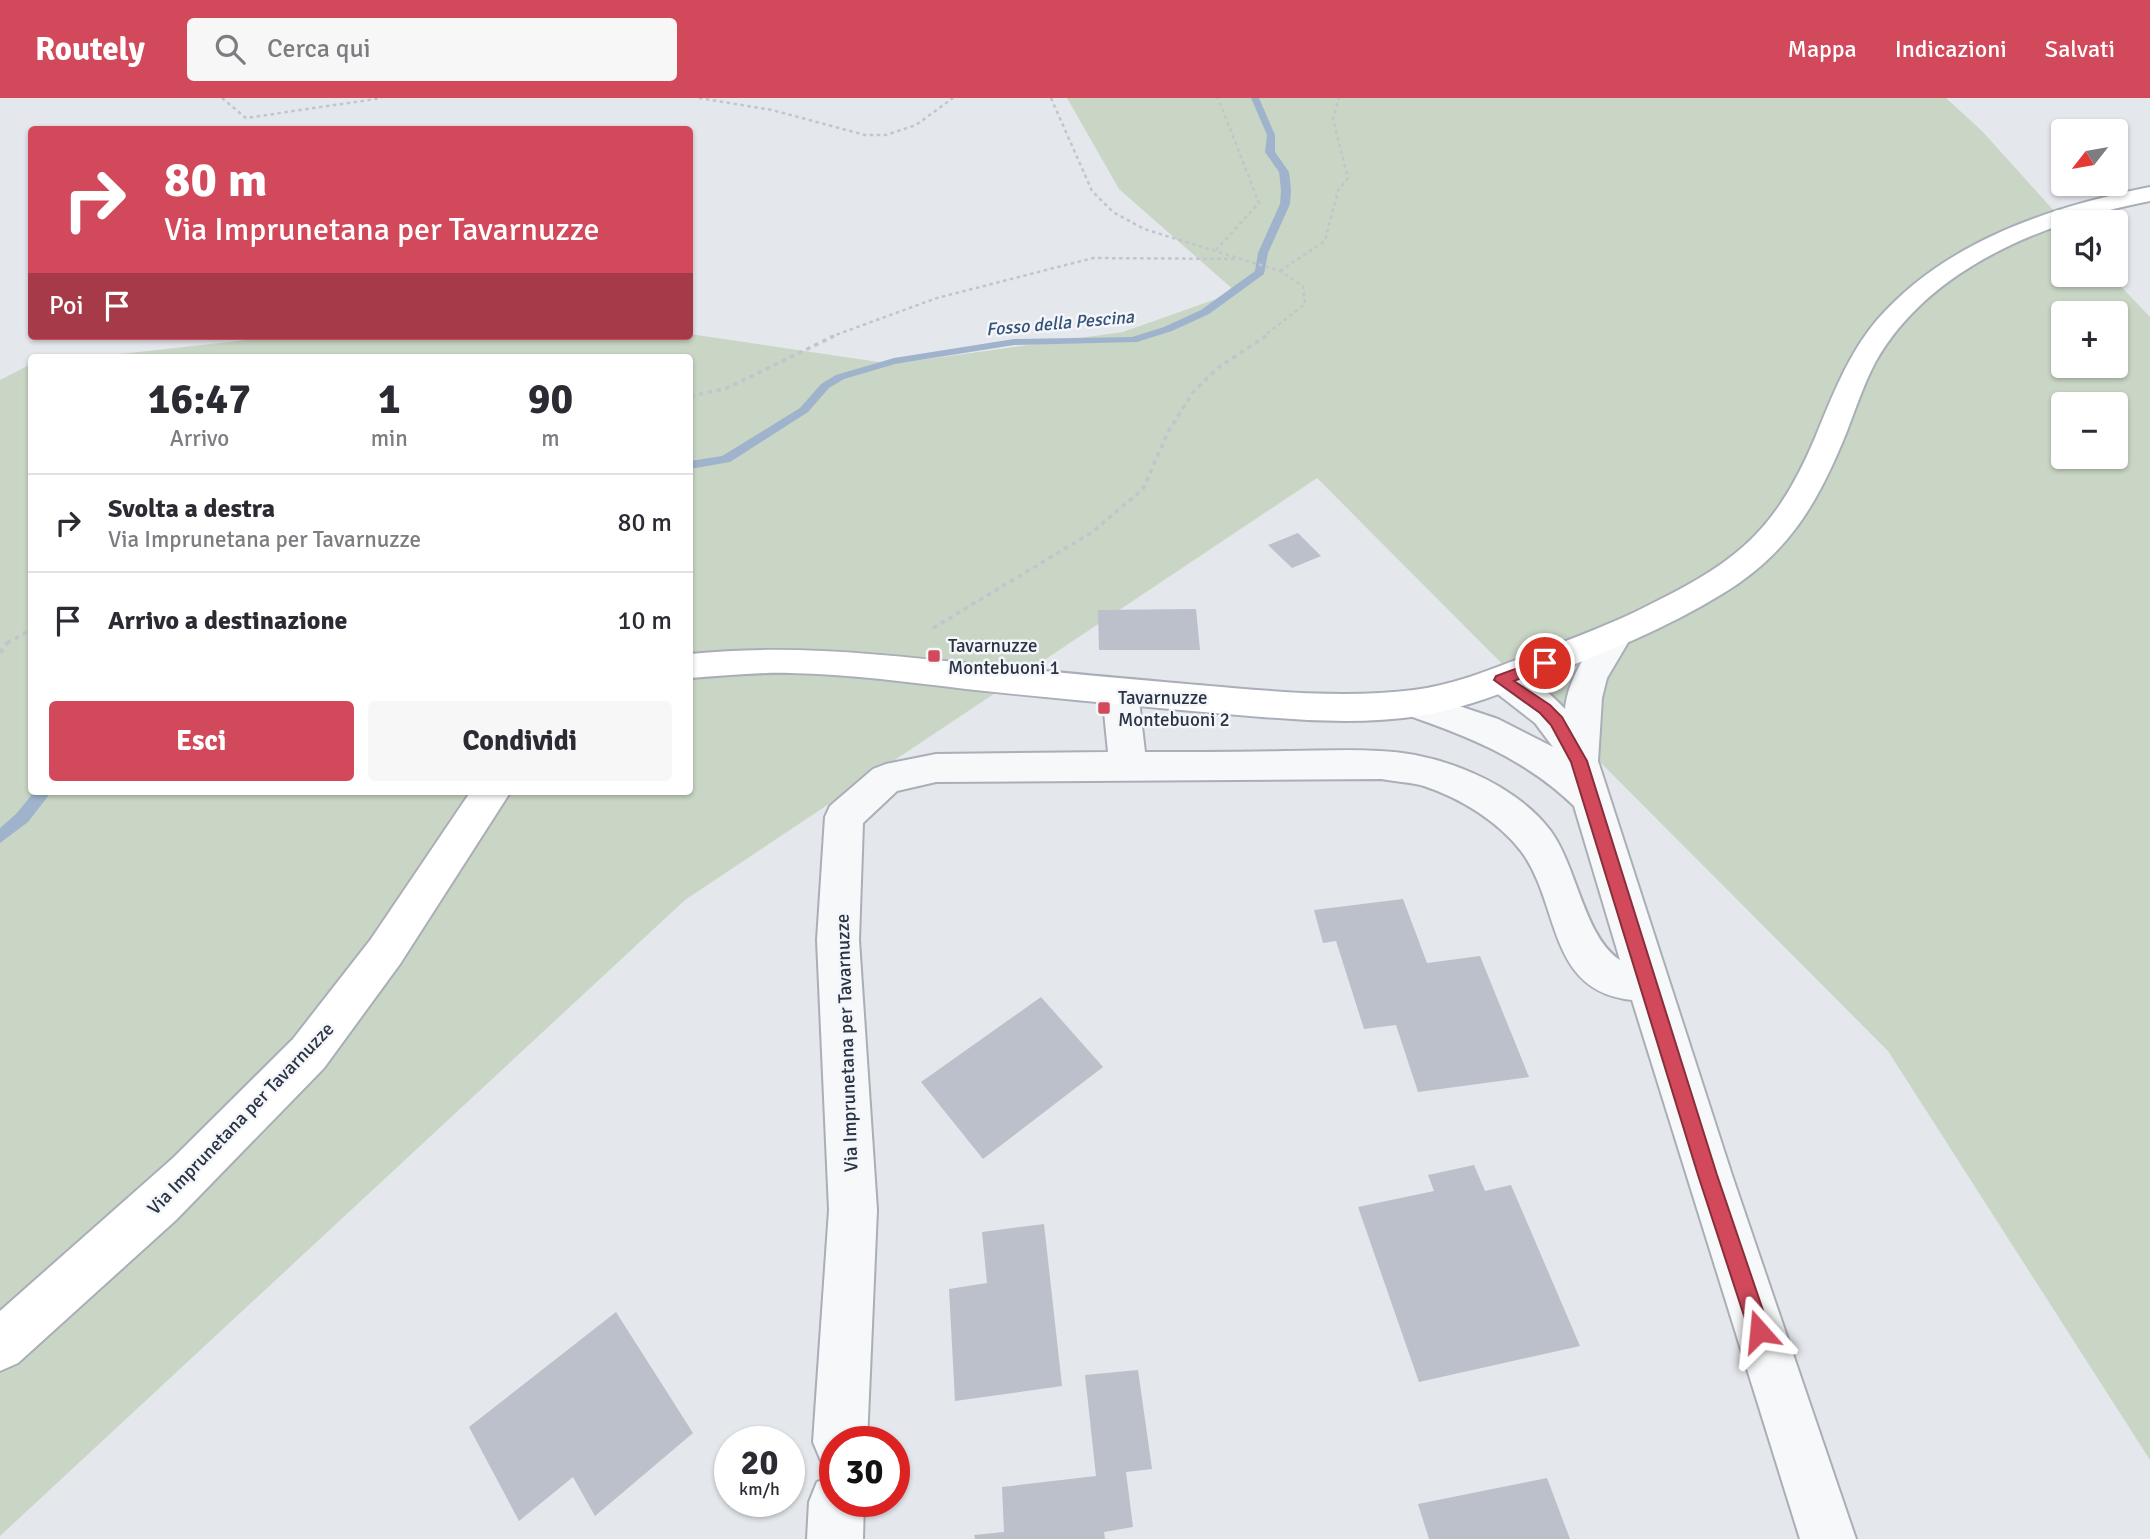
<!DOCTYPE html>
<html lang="it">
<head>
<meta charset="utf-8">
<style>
  :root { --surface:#fff; --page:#f7f7f7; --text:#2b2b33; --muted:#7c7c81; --line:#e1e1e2; --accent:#d1495b }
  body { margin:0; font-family:Signika,sans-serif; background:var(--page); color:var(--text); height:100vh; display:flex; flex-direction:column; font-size:26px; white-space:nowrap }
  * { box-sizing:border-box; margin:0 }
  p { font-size:23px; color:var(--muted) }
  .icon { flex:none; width:38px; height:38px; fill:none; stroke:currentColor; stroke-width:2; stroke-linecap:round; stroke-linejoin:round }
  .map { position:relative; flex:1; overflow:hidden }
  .sheet { position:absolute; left:28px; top:256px; width:665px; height:441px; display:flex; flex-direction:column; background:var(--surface); border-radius:7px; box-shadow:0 2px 5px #0004 }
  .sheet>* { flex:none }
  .top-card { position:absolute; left:28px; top:28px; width:665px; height:214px; border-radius:7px; box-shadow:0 2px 5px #0004; background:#d1495b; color:#fff; overflow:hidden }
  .needle { width:46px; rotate:239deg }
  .controls { position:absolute; left:2051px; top:21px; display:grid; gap:14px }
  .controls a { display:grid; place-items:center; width:77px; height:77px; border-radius:7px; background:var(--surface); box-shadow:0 2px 5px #0004; font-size:35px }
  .speed { position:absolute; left:714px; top:1328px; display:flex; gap:14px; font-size:35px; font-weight:700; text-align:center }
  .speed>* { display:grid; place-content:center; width:91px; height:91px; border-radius:50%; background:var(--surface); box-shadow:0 2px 5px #0004; line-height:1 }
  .speed small { font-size:18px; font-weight:400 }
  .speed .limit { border:10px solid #d22; background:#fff; color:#111 }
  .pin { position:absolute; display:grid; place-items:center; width:60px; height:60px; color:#fff; margin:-30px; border:4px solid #fff; border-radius:50%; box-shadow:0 2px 7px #0007 }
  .me { position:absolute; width:77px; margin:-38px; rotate:342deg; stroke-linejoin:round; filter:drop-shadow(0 0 5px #0008) }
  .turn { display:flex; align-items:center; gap:24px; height:147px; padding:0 21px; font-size:32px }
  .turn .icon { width:91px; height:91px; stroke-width:2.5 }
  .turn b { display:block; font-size:49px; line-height:60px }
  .then { display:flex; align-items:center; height:66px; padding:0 21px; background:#0003; gap:14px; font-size:26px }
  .eta { display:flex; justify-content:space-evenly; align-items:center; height:119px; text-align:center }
  .eta b { font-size:42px; font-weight:800; line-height:49px }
  .primary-button { display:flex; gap:14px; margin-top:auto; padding:14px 21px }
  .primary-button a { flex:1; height:80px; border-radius:7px; background:var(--accent); color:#fff; font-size:28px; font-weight:800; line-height:80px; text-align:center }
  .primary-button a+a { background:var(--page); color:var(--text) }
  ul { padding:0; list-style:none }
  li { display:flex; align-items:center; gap:21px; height:98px; padding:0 21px; border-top:2px solid var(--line) }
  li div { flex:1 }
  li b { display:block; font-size:26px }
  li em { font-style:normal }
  header { display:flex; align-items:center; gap:42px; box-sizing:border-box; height:98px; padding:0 35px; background:var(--accent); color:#fff }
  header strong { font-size:33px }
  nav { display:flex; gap:38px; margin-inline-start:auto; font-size:24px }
  .search { width:490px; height:63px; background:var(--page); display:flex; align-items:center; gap:18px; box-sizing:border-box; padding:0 24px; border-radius:7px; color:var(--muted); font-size:26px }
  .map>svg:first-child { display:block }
</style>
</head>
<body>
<header>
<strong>Routely</strong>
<div class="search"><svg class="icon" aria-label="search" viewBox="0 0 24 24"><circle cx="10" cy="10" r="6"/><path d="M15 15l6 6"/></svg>Cerca qui</div>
<nav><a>Mappa</a><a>Indicazioni</a><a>Salvati</a></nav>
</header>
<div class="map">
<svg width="2150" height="1441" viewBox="0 0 2150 1441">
  <rect width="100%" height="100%" fill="#e4e7ec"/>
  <path fill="#c9d6c5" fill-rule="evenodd" d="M1067,0H1946L1982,33L2064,124L2063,177H2110L2150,219V1362L1888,953L1317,380L685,802L0,1438V282L31,266L32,693H690V259H94L283,238H690V236L892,266L1123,234L1236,194L1119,91ZM2063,215H2116V268H2063ZM2063,306H2116V359H2063Z"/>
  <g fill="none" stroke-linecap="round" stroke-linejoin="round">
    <g fill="#9fb4cc" fill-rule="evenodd">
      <polygon points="1251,0 1259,0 1275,37 1275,54 1289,74 1291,92 1290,106 1268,155 1264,176 1209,216 1172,233 1137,244 1014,247 895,266 844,281 829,290 808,314 730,364 690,371 690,363 722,358 800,310 821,286 836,277 894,260 1014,241 1132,239 1164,229 1201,212 1255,173 1258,155 1280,106 1281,92 1279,74 1265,54 1267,37"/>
      <polygon points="35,693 52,693 28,724 0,745 0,730 16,716"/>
    </g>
  </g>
  <g fill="#bbc0ca">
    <polygon points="1298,435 1321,458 1292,470 1268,447"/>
    <polygon points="1196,511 1200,552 1099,552 1098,512"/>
    <polygon points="1403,801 1427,865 1480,858 1529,979 1418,994 1396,927 1364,931 1336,843 1323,845 1314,812"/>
    <polygon points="1041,899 1103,969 983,1061 921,984"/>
    <polygon points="1474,1067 1485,1093 1511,1087 1580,1248 1419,1284 1358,1109 1434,1093 1428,1077"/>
    <polygon points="1044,1126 1062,1288 955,1303 949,1191 987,1185 982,1134"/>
    <polygon points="616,1214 693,1335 595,1418 573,1379 519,1423 469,1329"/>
    <polygon points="1138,1272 1152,1371 1126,1374 1133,1429 1104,1434 1105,1441 975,1441 974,1437 1004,1434 1002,1389 1096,1378 1085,1277"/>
    <polygon points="1547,1380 1570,1441 1429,1441 1418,1406"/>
  </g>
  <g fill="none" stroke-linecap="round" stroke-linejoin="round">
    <defs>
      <g id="street">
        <path d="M1616,524L1628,528L1633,536L1607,580L1602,600L1598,663L1732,1077L1856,1441H1800L1632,902C1546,893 1561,806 1521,753C1498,723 1460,700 1424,688C1411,684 1396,684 1382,681L936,684L897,693L863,725L859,842L877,1112L867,1344H835V1369L821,1363L813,1344L829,1112L817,842L825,719L830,708L873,671L886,666L936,656L1108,654L1102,594L1107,585L1120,581L1133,585L1138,594L1145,654C1191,654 1237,654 1284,653C1316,653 1348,651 1380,653C1439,655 1513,684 1550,732C1577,768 1584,839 1620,862L1574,708C1524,660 1466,637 1401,615L1396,606L1401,597L1414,593L1498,621L1553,649L1535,625L1490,590L1484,581L1490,572C1517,564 1547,592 1565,611C1568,580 1588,554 1604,528Z"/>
        <polygon points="835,1377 835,1404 864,1404 863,1441 807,1441 809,1404 817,1384"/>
      </g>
      <g id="secondary">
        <path d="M2150,89V103C2049,123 1931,167 1876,263C1864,285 1856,310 1847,333C1819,403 1789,456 1722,496C1667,530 1607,554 1547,577C1505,594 1463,611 1419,618C1344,629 1267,619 1192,613C1117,606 1041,599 966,591C908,584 849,576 790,575C756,574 723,578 690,580V556C787,546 876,556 973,566C1048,574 1123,580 1198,587C1269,593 1343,601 1414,592C1453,587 1490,572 1526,558C1563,544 1599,531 1635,514C1731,467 1772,441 1815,340C1832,299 1848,256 1877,222C1946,143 2050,109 2150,89Z"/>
        <polygon points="471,693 511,693 400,866 324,970 176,1122 18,1265 0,1273 0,1213 173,1060 293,941 371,841"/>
      </g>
    </defs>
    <use href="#street" stroke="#a9aeb7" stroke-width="4"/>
    <use href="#secondary" stroke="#a9aeb7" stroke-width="4"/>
    <g stroke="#c2c5cb" stroke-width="2.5" stroke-dasharray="3.5 3.5" stroke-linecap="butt">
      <polyline points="222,0 246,20 382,0"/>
      <polyline points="699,0 772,12 865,37 886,37 916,27 953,0"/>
      <polyline points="1051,0 1092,93 1113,114 1144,131 1280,173 1303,188 1305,206 1263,239"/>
      <polyline points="1216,152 1259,105 1218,0"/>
      <polyline points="1280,173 1325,143 1338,93 1348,80 1333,21 1339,0"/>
      <polyline points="830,239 937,200 1093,160 1238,161"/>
    </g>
    <g stroke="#c2c5cb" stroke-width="3.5" stroke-dasharray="4.5 4.5" stroke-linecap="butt">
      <polyline points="690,298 725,291 834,238"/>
      <polyline points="933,530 1091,435 1143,391 1168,334 1193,294 1219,269 1266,238"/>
      <polyline points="7,545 32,531"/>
    </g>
    <polyline stroke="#c2c5cb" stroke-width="4.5" stroke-dasharray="5 5" stroke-linecap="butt" points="0,555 8,544"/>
    <use href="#street" fill="#f7f8fa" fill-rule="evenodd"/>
    <use href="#secondary" fill="#fff" fill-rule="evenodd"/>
  </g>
  <polygon fill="#d1495b" stroke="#882f3b" stroke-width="2" points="1545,560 1550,561 1550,568 1514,583 1550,607 1562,619 1587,663 1717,1077 1770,1233 1767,1240 1759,1243 1752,1240 1749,1233 1698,1077 1571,664 1551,627 1540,615 1494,582 1496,578"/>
  <g fill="#d1495b" stroke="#f4f6f9" stroke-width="2.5">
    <rect x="927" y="551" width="14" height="14" rx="3.5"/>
    <rect x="1097" y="603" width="14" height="14" rx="3.5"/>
  </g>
  <g text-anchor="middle" stroke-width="5" stroke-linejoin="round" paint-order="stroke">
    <g font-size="18" font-style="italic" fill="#34527a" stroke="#f4f6f9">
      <text transform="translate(1060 225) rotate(-5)" y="6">Fosso della Pescina</text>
    </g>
    <g font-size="19" fill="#2b3445" stroke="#f4f6f9" text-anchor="start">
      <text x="948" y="554">Tavarnuzze<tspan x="948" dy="22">Montebuoni 1</tspan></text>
      <text x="1118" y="606">Tavarnuzze<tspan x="1118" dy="22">Montebuoni 2</tspan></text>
    </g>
    <g font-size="19" fill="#2b3445" stroke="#f4f6f9">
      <text transform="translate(846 945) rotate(-92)" y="7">Via Imprunetana per Tavarnuzze</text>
      <text transform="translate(240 1020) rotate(-46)" y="7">Via Imprunetana per Tavarnuzze</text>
    </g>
  </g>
</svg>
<div class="controls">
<a><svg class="needle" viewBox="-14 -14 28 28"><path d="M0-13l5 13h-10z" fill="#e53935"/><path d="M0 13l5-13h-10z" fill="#7c7c81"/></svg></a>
<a><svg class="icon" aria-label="sound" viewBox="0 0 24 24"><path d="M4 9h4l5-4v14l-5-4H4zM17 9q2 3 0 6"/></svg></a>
<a>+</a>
<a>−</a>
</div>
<div class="speed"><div>20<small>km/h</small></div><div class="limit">30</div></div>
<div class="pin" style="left:1545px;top:565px;background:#d93025"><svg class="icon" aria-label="arrive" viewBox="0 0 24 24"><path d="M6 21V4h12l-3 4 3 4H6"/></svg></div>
<svg class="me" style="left:1759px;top:1233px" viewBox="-20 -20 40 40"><path d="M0-17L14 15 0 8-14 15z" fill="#d1495b" stroke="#fff" stroke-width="4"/></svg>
<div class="top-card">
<div class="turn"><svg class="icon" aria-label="right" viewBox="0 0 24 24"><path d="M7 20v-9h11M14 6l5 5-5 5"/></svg><div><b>80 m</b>Via Imprunetana per Tavarnuzze</div></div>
<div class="then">Poi<svg class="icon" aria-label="arrive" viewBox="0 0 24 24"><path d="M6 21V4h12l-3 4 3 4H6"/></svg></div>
</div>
<section class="sheet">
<div class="eta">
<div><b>16:47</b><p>Arrivo</p></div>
<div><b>1</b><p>min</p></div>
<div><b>90</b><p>m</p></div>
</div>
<ul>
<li><svg class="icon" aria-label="right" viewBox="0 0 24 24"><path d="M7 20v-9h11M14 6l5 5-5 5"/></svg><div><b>Svolta a destra</b><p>Via Imprunetana per Tavarnuzze</p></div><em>80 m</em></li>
<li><svg class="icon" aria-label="arrive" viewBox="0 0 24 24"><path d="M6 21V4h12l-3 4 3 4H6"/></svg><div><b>Arrivo a destinazione</b></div><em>10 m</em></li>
</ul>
<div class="primary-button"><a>Esci</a><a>Condividi</a></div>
</section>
</div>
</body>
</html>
